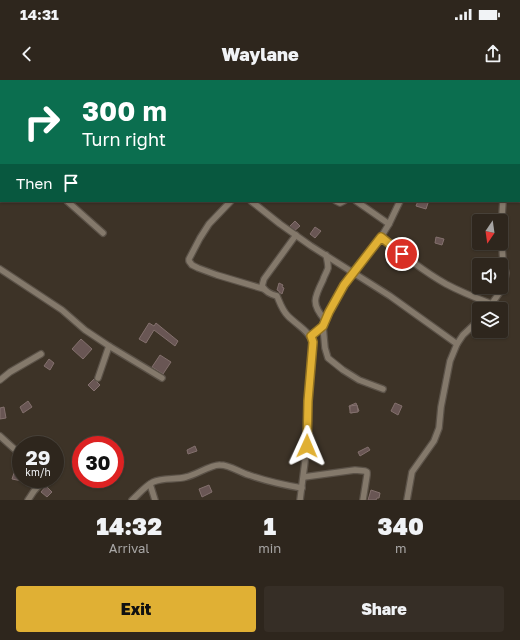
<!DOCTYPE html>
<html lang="en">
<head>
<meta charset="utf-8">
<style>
  :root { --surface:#2e261d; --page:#362e26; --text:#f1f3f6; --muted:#a7a5a4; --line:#49433b; --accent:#e0b034 }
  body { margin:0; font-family:"Golos Text",sans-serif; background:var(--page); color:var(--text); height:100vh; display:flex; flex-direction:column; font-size:15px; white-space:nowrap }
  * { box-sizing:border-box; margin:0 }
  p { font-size:13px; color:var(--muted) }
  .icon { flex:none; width:22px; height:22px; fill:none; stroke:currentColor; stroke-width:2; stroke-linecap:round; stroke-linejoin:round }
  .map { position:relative; height:420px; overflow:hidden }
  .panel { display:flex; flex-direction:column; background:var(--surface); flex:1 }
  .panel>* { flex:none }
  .banner { position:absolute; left:0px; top:0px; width:520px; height:122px; box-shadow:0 1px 3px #0004,0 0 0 1px var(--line); background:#0b6e4f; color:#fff; overflow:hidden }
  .needle { width:26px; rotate:193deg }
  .tools { position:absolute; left:472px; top:134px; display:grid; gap:8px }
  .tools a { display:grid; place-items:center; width:36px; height:36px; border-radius:4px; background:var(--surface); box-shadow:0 1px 3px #0004,0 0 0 1px var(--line); font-size:20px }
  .speed { position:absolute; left:12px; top:356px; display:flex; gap:8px; font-size:20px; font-weight:700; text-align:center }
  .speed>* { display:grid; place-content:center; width:52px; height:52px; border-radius:50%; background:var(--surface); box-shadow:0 1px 3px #0004,0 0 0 1px var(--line); line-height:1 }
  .speed small { font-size:10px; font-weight:400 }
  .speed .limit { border:6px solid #d22; background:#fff; color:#111 }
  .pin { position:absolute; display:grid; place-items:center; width:34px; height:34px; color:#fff; margin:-17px; border:2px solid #fff; border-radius:50%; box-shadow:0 1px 4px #0007 }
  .me { position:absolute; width:44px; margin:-22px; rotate:1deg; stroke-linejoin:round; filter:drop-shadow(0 0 3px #0008) }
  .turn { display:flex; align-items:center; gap:14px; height:84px; padding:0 16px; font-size:18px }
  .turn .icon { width:52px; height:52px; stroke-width:2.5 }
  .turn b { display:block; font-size:28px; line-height:34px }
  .then { display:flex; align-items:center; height:38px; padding:0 16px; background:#0003; gap:8px; font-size:15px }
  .eta { display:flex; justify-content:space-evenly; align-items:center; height:68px; text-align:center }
  .eta b { font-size:24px; font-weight:800; line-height:28px }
  .button { display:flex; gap:8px; margin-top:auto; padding:8px 16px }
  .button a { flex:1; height:46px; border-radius:4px; background:var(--accent); color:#111; font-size:16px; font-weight:800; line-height:46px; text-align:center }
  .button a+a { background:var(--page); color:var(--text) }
  .status { display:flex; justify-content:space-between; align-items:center; height:28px; padding:0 20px; background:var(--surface); direction:ltr }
  .status svg { height:11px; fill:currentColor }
  header { display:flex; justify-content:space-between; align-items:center; height:52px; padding:0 16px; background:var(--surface); font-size:18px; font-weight:800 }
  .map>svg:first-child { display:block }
</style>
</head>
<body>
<div class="status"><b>14:31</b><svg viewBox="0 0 49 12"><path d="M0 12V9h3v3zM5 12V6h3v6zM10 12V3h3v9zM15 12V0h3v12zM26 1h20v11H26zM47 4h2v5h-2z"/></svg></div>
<header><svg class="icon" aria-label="back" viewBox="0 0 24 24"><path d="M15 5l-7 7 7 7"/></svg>Waylane<svg class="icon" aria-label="share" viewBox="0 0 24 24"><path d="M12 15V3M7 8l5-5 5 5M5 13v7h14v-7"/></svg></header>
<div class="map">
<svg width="520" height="420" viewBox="0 0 520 420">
  <rect width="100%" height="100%" fill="#3d3327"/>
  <g fill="#695654" stroke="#83706d">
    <polygon points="418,121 425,121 425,122 428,123 426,129 416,126"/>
    <polygon points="295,141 300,146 293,152 289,147"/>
    <polygon points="315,147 321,151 315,158 310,154"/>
    <polygon points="436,157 444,159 442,165 435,163"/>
    <polygon points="404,160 410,162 408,170 400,168 401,162 404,162"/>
    <polygon points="279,203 283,205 282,207 284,208 282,214 279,212 279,211 277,210"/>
    <polygon points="149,243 154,246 156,243 178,261 175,266 154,250 146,263 139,259"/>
    <polygon points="81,259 92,269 83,279 72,269"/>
    <polygon points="160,275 171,282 163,294 152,287"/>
    <polygon points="49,279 54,283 50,290 44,286"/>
    <polygon points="94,299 100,305 94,311 88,305"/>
    <polygon points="28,321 32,327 23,333 20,327"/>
    <polygon points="356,323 359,331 351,333 349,326"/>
    <polygon points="395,323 402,326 398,335 391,331"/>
    <polygon points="357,325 358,332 350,333 350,326"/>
    <polygon points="4,327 6,338 0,339 0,328"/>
    <polygon points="195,366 197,371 188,374 187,370"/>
    <polygon points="368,367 370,370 360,376 358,372"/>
    <polygon points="15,390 21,392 21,399 22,399 22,401 12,399"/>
    <polygon points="209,405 212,412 202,417 199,409"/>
    <polygon points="46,406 52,412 47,417 41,412"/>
    <polygon points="371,410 380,413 379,418 377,418 376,420 368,420"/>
  </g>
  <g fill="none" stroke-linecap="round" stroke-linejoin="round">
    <defs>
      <g id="minor">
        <polyline points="83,0 85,1"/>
        <polyline points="48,1 49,0"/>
        <polyline points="114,1 115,0"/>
        <polyline points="163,1 163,0"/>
        <polyline points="234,1 235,0"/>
        <polyline points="271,1 272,0"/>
        <polyline points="334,1 335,0"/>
        <polyline points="509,1 509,0"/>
        <polyline points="0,56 1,55"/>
        <polyline points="0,63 1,64"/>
        <polyline points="67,121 103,153"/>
        <polyline points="231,121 209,144 200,158 189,179 189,181 192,185 198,188 217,195 264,209"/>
        <polyline points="251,121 280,144 311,166 390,216 457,264"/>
        <polyline points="336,121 340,123 344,121"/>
        <polyline points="356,121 389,144"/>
        <polyline points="501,150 503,121"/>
        <path d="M296,155L264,199L262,206C266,212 270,214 277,216C280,223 282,230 288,236C297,245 308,250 313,262L308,321L307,366L300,420"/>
        <path d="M381,157C402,174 423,191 446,204C461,212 476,218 492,224"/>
        <polyline points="0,189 62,230 85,250 109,266 162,298"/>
        <polyline points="488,229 500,212 504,204 506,193 503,181 501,153"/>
        <path d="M325,240C311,224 314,218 323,200C324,196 327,192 328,188C328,184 327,179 326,175"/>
        <polyline points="311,256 323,246"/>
        <polyline points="98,298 109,266"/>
        <polyline points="0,300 10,292 41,274"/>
        <polyline points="383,309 359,300 343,290 328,278 325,268 323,246 329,232 344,205 381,157 389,144 400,121"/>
        <polyline points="0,356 21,375"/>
        <polyline points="304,397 355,390 365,391 367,392 367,395 363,420"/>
        <polyline points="150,404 155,420"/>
        <polyline points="28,420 34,411 41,403 43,399"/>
        <path d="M132,420C139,414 145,406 153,402C163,397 176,400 186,397C196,395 212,384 220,385C230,385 239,392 249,395C266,401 284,405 302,408"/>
        <polyline points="407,420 412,392 434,361 439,348 441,327 450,281 457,264 463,255 479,240"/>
      </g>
    </defs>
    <use href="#minor" stroke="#5b5248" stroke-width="8"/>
    <use href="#minor" stroke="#84796b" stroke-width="5.5"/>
  </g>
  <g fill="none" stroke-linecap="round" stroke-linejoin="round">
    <defs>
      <polyline id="route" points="307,366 308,321 313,262 311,256 323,246 329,232 344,205 381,157 402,174"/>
    </defs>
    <use href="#route" stroke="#927222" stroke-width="10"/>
    <use href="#route" stroke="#e0b034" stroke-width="7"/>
  </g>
</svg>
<div class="tools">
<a><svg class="needle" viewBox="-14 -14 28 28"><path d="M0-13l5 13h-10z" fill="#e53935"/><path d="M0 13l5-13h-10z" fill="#a7a5a4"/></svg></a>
<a><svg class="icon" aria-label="sound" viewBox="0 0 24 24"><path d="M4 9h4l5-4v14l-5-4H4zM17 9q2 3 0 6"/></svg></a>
<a><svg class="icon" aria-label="layers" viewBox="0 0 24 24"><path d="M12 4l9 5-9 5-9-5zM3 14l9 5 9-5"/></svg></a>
</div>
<div class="speed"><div>29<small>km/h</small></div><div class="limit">30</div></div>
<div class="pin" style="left:402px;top:174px;background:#d93025"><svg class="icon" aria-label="arrive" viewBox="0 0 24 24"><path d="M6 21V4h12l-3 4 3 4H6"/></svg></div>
<svg class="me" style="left:307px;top:366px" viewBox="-20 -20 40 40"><path d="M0-17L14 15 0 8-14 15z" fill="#e0b034" stroke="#fff" stroke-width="4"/></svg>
<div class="banner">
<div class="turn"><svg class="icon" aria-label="right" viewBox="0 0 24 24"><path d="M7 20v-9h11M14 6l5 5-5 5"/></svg><div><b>300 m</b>Turn right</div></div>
<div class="then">Then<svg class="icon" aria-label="arrive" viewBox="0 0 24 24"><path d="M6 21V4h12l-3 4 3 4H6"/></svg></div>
</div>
</div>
<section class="panel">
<div class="eta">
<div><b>14:32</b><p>Arrival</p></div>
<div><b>1</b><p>min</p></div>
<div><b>340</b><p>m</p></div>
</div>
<div class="button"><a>Exit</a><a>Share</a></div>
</section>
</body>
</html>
